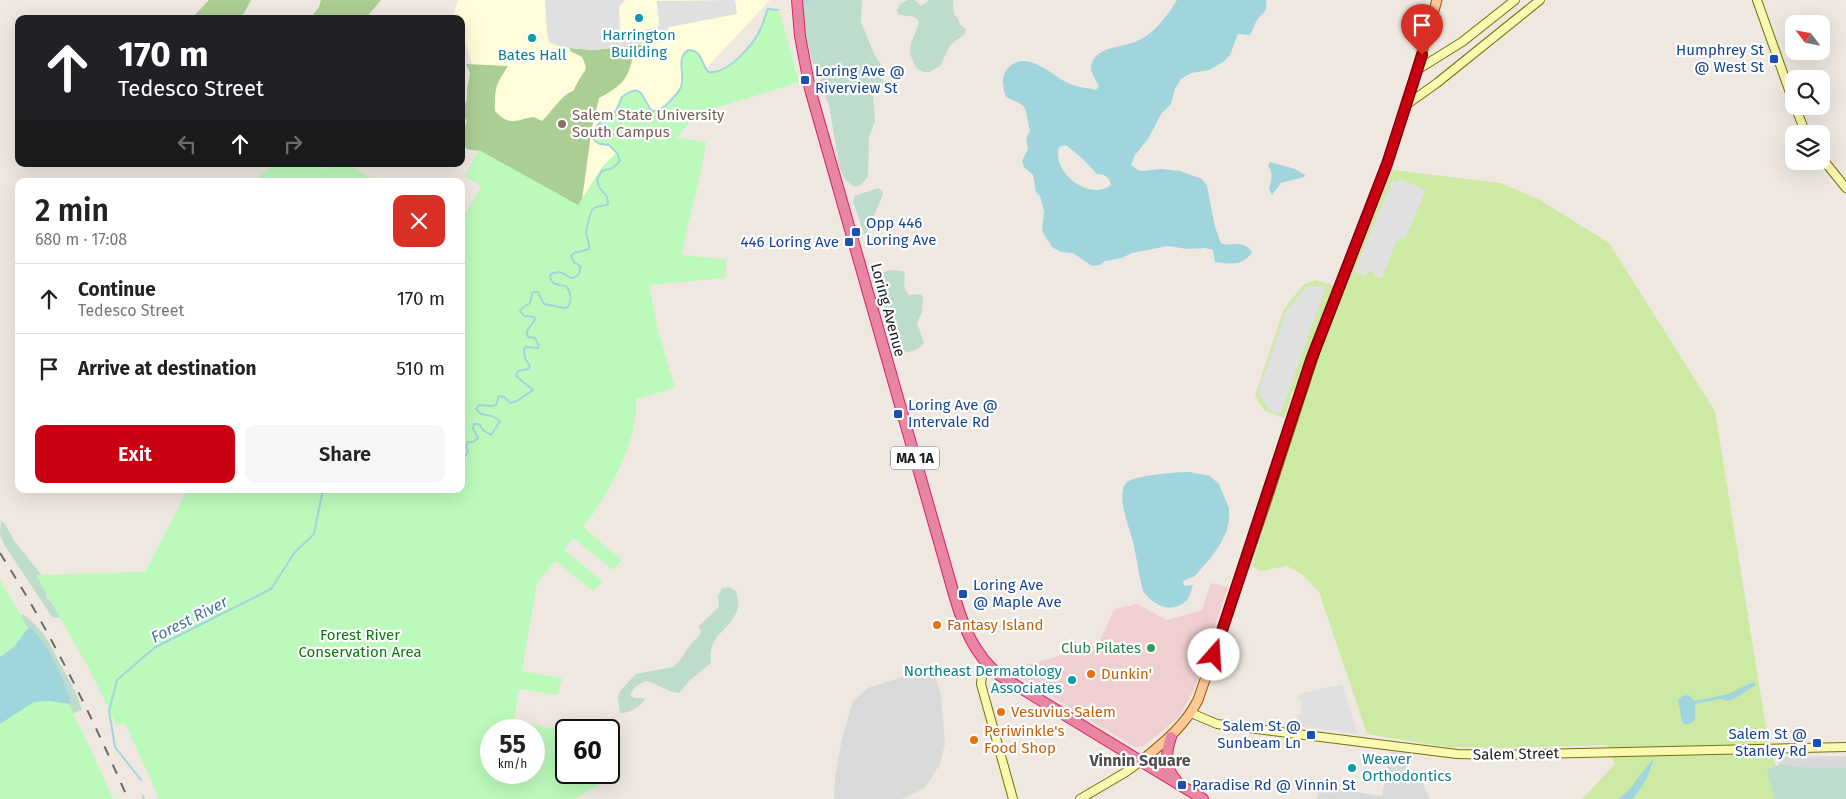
<!DOCTYPE html>
<html lang="en">
<head>
<meta charset="utf-8">
<style>
  :root { --surface:#fff; --page:#f6f6f6; --text:#222; --muted:#767676; --line:#e0e0e0; --accent:#c80012 }
  body { margin:0; font-family:"Fira Sans",sans-serif; background:var(--page); color:var(--text); height:100vh; display:flex; flex-direction:column; font-size:19px; white-space:nowrap }
  * { box-sizing:border-box; margin:0 }
  p { font-size:16px; color:var(--muted) }
  .icon { flex:none; width:28px; height:28px; fill:none; stroke:currentColor; stroke-width:2; stroke-linecap:round; stroke-linejoin:round }
  .map { position:relative; flex:1; overflow:hidden }
  .panel { position:absolute; left:15px; top:178px; width:450px; height:315px; display:flex; flex-direction:column; background:var(--surface); border-radius:10px; box-shadow:0 5px 20px #0002 }
  .panel>* { flex:none }
  .top-card { position:absolute; left:15px; top:15px; width:450px; height:152px; border-radius:10px; box-shadow:0 5px 20px #0002; background:#202124; color:#fff; overflow:hidden }
  .needle { width:32px; rotate:302deg }
  .fabs { position:absolute; left:1785px; top:15px; display:grid; gap:10px }
  .fabs a { display:grid; place-items:center; width:45px; height:45px; border-radius:10px; background:var(--surface); box-shadow:0 5px 20px #0002; font-size:25px }
  .speed { position:absolute; left:480px; top:719px; display:flex; gap:10px; font-size:25px; font-weight:700; text-align:center }
  .speed>* { display:grid; place-content:center; width:65px; height:65px; border-radius:50%; background:var(--surface); box-shadow:0 5px 20px #0002; line-height:1 }
  .speed small { font-size:12px; font-weight:400 }
  .speed .limit { border:2px solid #111; border-radius:8px; background:#fff; color:#111 }
  .pin { position:absolute; display:grid; place-items:center; width:42px; height:42px; color:#fff; margin:-51px -21px; border-radius:50% 50% 50% 0; rotate:-45deg; box-shadow:0 0 5px #0007 }
  .pin .icon { rotate:45deg }
  .me { position:absolute; width:55px; margin:-28px; rotate:19deg; stroke-linejoin:round; filter:drop-shadow(0 0 4px #0008) }
  .turn { display:flex; align-items:center; gap:18px; height:105px; padding:0 20px; font-size:22px }
  .turn .icon { width:65px; height:65px; stroke-width:2.5 }
  .turn b { display:block; font-size:35px; line-height:42px }
  .lanes { display:flex; align-items:center; height:48px; padding:0 20px; background:#0003; justify-content:center; gap:25px; direction:ltr }
  .lanes .off { opacity:.35 }
  .round { display:grid; place-items:center; flex:none; width:52px; height:52px; border-radius:10px; background:var(--page) }
  .head { display:flex; align-items:center; justify-content:space-between; height:85px; padding:0 20px }
  h1 { font-size:30px; font-weight:600; line-height:38px }
  .cta { display:flex; gap:10px; margin-top:auto; padding:10px 20px }
  .cta a { flex:1; height:58px; border-radius:10px; background:var(--accent); color:#fff; font-size:20px; font-weight:600; line-height:58px; text-align:center }
  .cta a+a { background:var(--page); color:var(--text) }
  ul { padding:0; list-style:none }
  li { display:flex; align-items:center; gap:15px; height:70px; padding:0 20px; border-top:1px solid var(--line) }
  li div { flex:1 }
  li b { display:block; font-size:19px }
  li em { font-style:normal }
  .map>svg:first-child { display:block }
</style>
</head>
<body>
<div class="map">
<svg width="1846" height="799" viewBox="0 0 1846 799">
  <rect width="100%" height="100%" fill="#eee8e1"/>
  <g fill="#dad9d9">
    <polygon points="930,668 937,681 941,695 945,744 940,764 925,788 902,799 834,799 835,777 842,738 853,701 868,688"/>
    <polygon points="1390,752 1411,753 1406,773 1421,780 1430,799 1317,799 1319,786 1382,796"/>
    <polygon points="1846,756 1846,799 1790,799 1777,757"/>
  </g>
  <polygon fill="#f0cfd1" points="1211,583 1228,587 1194,690 1178,718 1144,746 1136,747 1128,743 1024,680 1010,670 1098,645 1114,609 1137,604 1167,620 1202,610"/>
  <polygon fill="#fffcd9" points="458,0 770,0 578,205 479,150 474,70 464,37 461,36 461,19 452,19"/>
  <polygon fill="#cdeaa5" points="1392,170 1501,183 1540,200 1609,243 1715,411 1768,740 1786,799 1582,799 1615,764 1607,745 1502,748 1447,747 1367,734 1319,592 1302,574 1287,566 1261,571 1252,566 1306,394 1293,391 1284,418 1265,411 1255,396 1284,309 1303,285 1316,280 1345,289"/>
  <g fill="#abce94">
    <polygon points="209,0 251,0 241,19 191,19"/>
    <polygon points="321,0 381,0 365,19 310,19 319,7"/>
    <path d="M646,44L634,52C628,80 623,85 599,98L592,127L581,207L461,223L482,186L465,176L479,151L467,149C458,138 463,132 467,121L461,112L467,100V89L470,73L466,64L508,66C495,86 495,87 495,111C511,128 516,119 534,117L542,121C551,113 561,95 573,91C575,88 576,84 579,80C585,69 589,71 582,57L570,51V48L593,50Z"/>
  </g>
  <g fill="#bddccb">
    <path d="M803,0H862L861,22L875,56L880,63L883,83L873,94L875,121L869,137L868,176L862,184L855,187C846,182 842,175 839,166L829,105L825,96L819,73L813,63L806,36Z"/>
    <path d="M907,0H915L921,6L929,0H953L954,15L958,18L960,25L966,29L965,34L950,45L940,66L929,72H923L916,68L910,54L911,43L919,23L918,20C912,14 905,17 898,14L897,10L900,4Z"/>
    <polygon points="878,188 882,191 883,194 866,234 864,234 853,201 855,196"/>
    <path d="M889,270L903,271L905,274C904,281 903,289 909,295L921,294L923,297L922,312L917,323L924,343C917,351 909,353 898,353L889,344L883,314L882,273Z"/>
    <polygon points="1,521 5,524 15,542 44,578 47,599 58,605 63,615 58,618 52,617 5,546 0,535"/>
    <path d="M729,587L736,591C737,596 739,603 738,607C733,630 706,634 711,663L690,680L679,693C665,692 659,683 645,681L635,687L630,695L634,698H645C643,706 628,714 620,713L618,697L620,691L636,674L673,667L678,663L690,645L700,635L701,631L698,627L719,607L718,596L722,588Z"/>
    <path d="M23,614C45,632 48,639 60,664C68,678 76,691 81,707L82,710L74,713H70L67,704H71L54,663L32,630L0,638Z"/>
    <path d="M1781,764C1802,770 1826,766 1846,768V799H1775L1767,772L1768,769Z"/>
  </g>
  <g fill="#bcfabb" fill-rule="evenodd">
    <path d="M768,9L778,10L781,16L799,82L706,111L689,122L677,138L706,142L701,172L681,255L726,259V278L649,285L658,330L675,388L636,399C639,440 608,496 583,527L622,560L613,570L573,538L564,550L603,581L593,591L555,561L537,583L522,671L562,678L558,695L519,689L514,721L566,731L559,761L566,760V772H609V768L618,774L574,799H157L156,791L125,724H116L89,669L36,575L145,572L188,489H461V223L482,186L465,176L479,150L578,205L602,167L616,153L609,145L597,143L594,139L597,126L606,117L616,111L622,97C643,81 642,99 652,111C663,112 678,97 681,87C683,80 676,38 697,52C703,56 703,67 708,72C728,75 754,44 761,28C764,22 765,15 768,9ZM491,730H534V772H491Z"/>
    <polygon points="275,164 314,164 326,170 330,164 347,164 376,181 254,181"/>
    <path d="M0,580C43,651 80,723 113,799H0Z"/>
  </g>
  <g fill="#e0e0e0">
    <polygon points="545,0 625,0 619,7 620,29 622,31 627,32 657,28 659,26 657,1 735,0 737,14 669,27 662,42 593,50 561,47 549,42 547,34"/>
    <polygon points="1399,179 1426,190 1405,238 1397,239 1382,278 1375,277 1375,274 1372,271 1368,271 1366,276 1354,272 1392,181 1397,183"/>
    <polygon points="1310,286 1326,286 1281,413 1278,414 1268,409 1258,392 1286,311 1305,288"/>
    <polygon points="1342,684 1358,734 1297,726 1297,715 1301,714 1301,701 1298,701 1297,695"/>
  </g>
  <g fill="#a0d5dd" fill-rule="evenodd">
    <path d="M1177,0H1266C1268,12 1263,12 1257,20C1254,25 1253,30 1250,35L1238,34L1230,55L1223,62L1209,70L1191,73L1181,79L1175,89L1171,104L1161,114L1148,139L1135,155L1131,165L1140,171L1162,169L1180,171L1202,179L1207,186L1215,227L1221,243C1232,248 1242,238 1252,252C1244,266 1229,264 1215,262L1213,250L1205,248L1187,249L1168,246L1132,253L1122,258L1105,261L1100,265L1092,266L1073,253L1061,252L1052,247L1042,231L1044,211L1040,196L1036,192L1033,175L1024,167L1022,161L1028,149L1026,138L1030,131C1028,125 1027,111 1024,107C1021,103 1012,100 1006,97C1003,88 1000,76 1008,68C1028,47 1054,79 1073,85C1081,88 1089,88 1096,90L1099,86C1096,80 1092,75 1091,69C1091,46 1123,48 1137,41C1154,34 1168,15 1177,0ZM1066,145L1083,159L1097,174L1104,175L1109,179L1111,185C1090,202 1051,172 1059,147Z"/>
    <path d="M1270,162L1295,169L1305,175L1304,177L1281,183L1272,195L1269,189C1271,181 1274,173 1268,166Z"/>
    <path d="M1190,472L1210,476L1219,484L1229,508V521L1227,530L1221,543L1212,556L1195,576L1183,581L1184,586L1193,585C1191,590 1190,596 1187,600C1172,615 1153,605 1143,591C1139,576 1137,561 1134,546C1131,531 1115,496 1126,483C1133,475 1178,472 1190,472Z"/>
    <path d="M31,628C50,649 64,677 71,704L50,701L34,702L0,724V657L14,647L27,629Z"/>
    <polygon points="1751,683 1755,683 1756,685 1732,700 1726,701 1721,699 1695,704 1695,721 1686,725 1682,722 1678,700 1682,696 1689,695 1694,701 1728,694"/>
    <polygon points="1652,760 1653,762 1647,778 1634,798 1632,799 1618,799 1628,791"/>
  </g>
  <g fill="none" stroke-linecap="round" stroke-linejoin="round">
    <g stroke="#a0d5dd" stroke-width="2">
      <polyline points="805,2 808,0"/>
      <path d="M461,454L465,456L468,452L466,446L468,442H473L478,438L473,428L474,424H479L483,430L491,435L500,421L492,416L481,414L476,409L479,405L491,406L496,405L499,396L504,397L510,403L517,401L533,390L516,376L518,371L528,369L530,366L525,358L524,349L526,347L538,348L539,346L535,338L528,337C524,328 533,326 535,319L534,317L524,316L520,311L522,308L530,303L532,294L534,292H538L544,304L564,308L568,307C572,300 571,292 566,286C559,285 551,285 550,276L551,274C559,270 565,274 571,278C578,277 581,273 580,266L574,262L571,256L574,253L589,249C590,242 587,239 586,233C586,230 591,210 593,209C597,205 604,207 608,204L607,197L599,187L597,179L602,171L613,168L620,161L617,153L609,145L600,144L595,141L594,139L597,126L606,117L616,111L622,97C644,80 642,100 652,111C658,111 661,109 666,105C671,100 678,94 681,87C686,75 675,60 688,50C702,50 701,63 708,72C728,75 754,44 761,28C764,22 765,15 768,9L778,10"/>
      <polyline points="141,780 115,747 109,711 117,680 154,648 271,589 295,552 314,534 322,494 325,489"/>
      <polyline points="143,796 144,799"/>
    </g>
    <defs>
      <g id="secondary">
        <polyline points="1757,0 1794,104"/>
        <polyline points="1417,70 1462,42 1515,0"/>
        <polyline points="1406,105 1437,83 1540,0"/>
        <polyline points="1795,106 1806,134"/>
        <polyline points="1821,157 1846,188"/>
        <polyline points="988,665 982,675 981,684 1013,799"/>
        <polyline points="1191,713 1217,724 1457,754 1496,755 1846,747"/>
        <polyline points="1080,799 1126,772 1141,761"/>
      </g>
      <path id="primary" d="M1141,761C1163,743 1185,726 1198,700L1264,508L1316,348L1387,164L1410,94L1437,0"/>
      <g id="highway">
        <path d="M797,0L800,36L810,89L955,598C964,628 974,654 999,675L1203,799"/>
        <path d="M1171,737C1166,752 1164,767 1176,780"/>
      </g>
    </defs>
    <use href="#secondary" stroke="#727402" stroke-width="10"/>
    <use href="#primary" stroke="#945500" stroke-width="11"/>
    <use href="#highway" stroke="#db1f70" stroke-width="12"/>
    <use href="#secondary" stroke="#fbf8b2" stroke-width="8"/>
    <use href="#primary" stroke="#fec896" stroke-width="9"/>
    <use href="#highway" stroke="#e886a1" stroke-width="10"/>
    <path stroke="#6a6a6a" stroke-width="2" stroke-dasharray="10 10" stroke-linecap="butt" d="M0,553C50,631 91,714 128,799"/>
  </g>
  <g fill="none" stroke-linecap="round" stroke-linejoin="round">
    <defs>
      <polyline id="route" points="1214,655 1311,360 1387,164 1422,55"/>
    </defs>
    <use href="#route" stroke="#82000c" stroke-width="12"/>
    <use href="#route" stroke="#c80012" stroke-width="9"/>
  </g>
  <g fill="#0f9aa8" stroke="#fff" stroke-width="2">
    <circle cx="639" cy="18" r="5"/>
    <circle cx="532" cy="38" r="5"/>
    <circle cx="1072" cy="680" r="5"/>
    <circle cx="1352" cy="768" r="5"/>
  </g>
  <g fill="#1a4fb4" stroke="#fff" stroke-width="2">
    <rect x="1769" y="54" width="10" height="10" rx="2.5"/>
    <rect x="800" y="75" width="10" height="10" rx="2.5"/>
    <rect x="851" y="227" width="10" height="10" rx="2.5"/>
    <rect x="844" y="237" width="10" height="10" rx="2.5"/>
    <rect x="893" y="409" width="10" height="10" rx="2.5"/>
    <rect x="958" y="589" width="10" height="10" rx="2.5"/>
    <rect x="1306" y="730" width="10" height="10" rx="2.5"/>
    <rect x="1812" y="738" width="10" height="10" rx="2.5"/>
    <rect x="1177" y="780" width="10" height="10" rx="2.5"/>
  </g>
  <circle fill="#8d6e63" stroke="#fff" stroke-width="2" cx="562" cy="124" r="5"/>
  <g fill="#e8710a" stroke="#fff" stroke-width="2">
    <circle cx="937" cy="625" r="5"/>
    <circle cx="1091" cy="674" r="5"/>
    <circle cx="1001" cy="712" r="5"/>
    <circle cx="974" cy="740" r="5"/>
  </g>
  <circle fill="#2e9e5b" stroke="#fff" stroke-width="2" cx="1151" cy="648" r="5"/>
  <g text-anchor="middle" stroke-width="4.5" stroke-linejoin="round" paint-order="stroke">
    <rect fill="#fff" stroke="#606060" stroke-width="1" x="891" y="446.5" width="48" height="23" rx="4"/>
    <g font-size="14" font-weight="bold" fill="#1c1c1c">
      <text x="915" y="463">MA 1A</text>
    </g>
    <g font-size="15" fill="#0d838f" stroke="#fff">
      <text x="639" y="40">Harrington<tspan x="639" dy="17">Building</tspan></text>
      <text x="532" y="60">Bates Hall</text>
      <text x="1062" y="676" text-anchor="end">Northeast Dermatology<tspan x="1062" dy="17">Associates</tspan></text>
      <text x="1362" y="764" text-anchor="start">Weaver<tspan x="1362" dy="17">Orthodontics</tspan></text>
    </g>
    <g font-size="15" fill="#164399" stroke="#fff" text-anchor="start">
      <text x="1764" y="55" text-anchor="end">Humphrey St<tspan x="1764" dy="17">@ West St</tspan></text>
      <text x="815" y="76">Loring Ave @<tspan x="815" dy="17">Riverview St</tspan></text>
      <text x="866" y="228">Opp 446<tspan x="866" dy="17">Loring Ave</tspan></text>
      <text x="839" y="247" text-anchor="end">446 Loring Ave</text>
      <text x="908" y="410">Loring Ave @<tspan x="908" dy="17">Intervale Rd</tspan></text>
      <text x="973" y="590">Loring Ave<tspan x="973" dy="17">@ Maple Ave</tspan></text>
      <text x="1301" y="731" text-anchor="end">Salem St @<tspan x="1301" dy="17">Sunbeam Ln</tspan></text>
      <text x="1807" y="739" text-anchor="end">Salem St @<tspan x="1807" dy="17">Stanley Rd</tspan></text>
      <text x="1192" y="790">Paradise Rd @ Vinnin St</text>
    </g>
    <g font-size="15" fill="#785e54" stroke="#fff" text-anchor="start">
      <text x="572" y="120">Salem State University<tspan x="572" dy="17">South Campus</tspan></text>
    </g>
    <g font-size="15" fill="#1c1c1c" stroke="#fff">
      <text transform="translate(888 310) rotate(75)" y="5">Loring Avenue</text>
      <text transform="translate(1516 754) rotate(-1)" y="5">Salem Street</text>
    </g>
    <g font-size="15" fill="#c56008" stroke="#fff" text-anchor="start">
      <text x="947" y="630">Fantasy Island</text>
      <text x="1101" y="679">Dunkin'</text>
      <text x="1011" y="717">Vesuvius Salem</text>
      <text x="984" y="736">Periwinkle's<tspan x="984" dy="17">Food Shop</tspan></text>
    </g>
    <g font-size="15" fill="#097b08" stroke="#fff">
      <text x="360" y="640">Forest River<tspan x="360" dy="17">Conservation Area</tspan></text>
    </g>
    <g font-size="15" fill="#27864d" stroke="#fff" text-anchor="end">
      <text x="1141" y="653">Club Pilates</text>
    </g>
    <g font-size="16" font-style="italic" fill="#42789d" stroke="#fff">
      <text transform="translate(189 619) rotate(-27)" y="6">Forest River</text>
    </g>
    <g font-size="16" font-weight="bold" fill="#4f4f4f" stroke="#fff">
      <text x="1140" y="766">Vinnin Square</text>
    </g>
  </g>
</svg>
<div class="fabs">
<a><svg class="needle" viewBox="-14 -14 28 28"><path d="M0-13l5 13h-10z" fill="#e53935"/><path d="M0 13l5-13h-10z" fill="#767676"/></svg></a>
<a><svg class="icon" aria-label="search" viewBox="0 0 24 24"><circle cx="10" cy="10" r="6"/><path d="M15 15l6 6"/></svg></a>
<a><svg class="icon" aria-label="layers" viewBox="0 0 24 24"><path d="M12 4l9 5-9 5-9-5zM3 14l9 5 9-5"/></svg></a>
</div>
<div class="speed"><div>55<small>km/h</small></div><div class="limit">60</div></div>
<div class="pin" style="left:1422px;top:55px;background:#d93025"><svg class="icon" aria-label="arrive" viewBox="0 0 24 24"><path d="M6 21V4h12l-3 4 3 4H6"/></svg></div>
<svg class="me" style="left:1214px;top:655px" viewBox="-20 -20 40 40"><circle r="19" fill="#fff"/><path d="M0-13L10 11 0 6-10 11z" fill="#c80012"/></svg>
<div class="top-card">
<div class="turn"><svg class="icon" aria-label="ahead" viewBox="0 0 24 24"><path d="M12 20V5M6 11l6-6 6 6"/></svg><div><b>170 m</b>Tedesco Street</div></div>
<div class="lanes"><svg class="icon off" aria-label="left" viewBox="0 0 24 24"><path d="M17 20v-9H6M10 6l-5 5 5 5"/></svg><svg class="icon" aria-label="ahead" viewBox="0 0 24 24"><path d="M12 20V5M6 11l6-6 6 6"/></svg><svg class="icon off" aria-label="right" viewBox="0 0 24 24"><path d="M7 20v-9h11M14 6l5 5-5 5"/></svg></div>
</div>
<section class="panel">
<div class="head"><div><h1>2 min</h1><p>680 m · 17:08</p></div><a class="round" style="background:#d93025;color:#fff"><svg class="icon" aria-label="close" viewBox="0 0 24 24"><path d="M6 6l12 12M18 6L6 18"/></svg></a></div>
<ul>
<li><svg class="icon" aria-label="ahead" viewBox="0 0 24 24"><path d="M12 20V5M6 11l6-6 6 6"/></svg><div><b>Continue</b><p>Tedesco Street</p></div><em>170 m</em></li>
<li><svg class="icon" aria-label="arrive" viewBox="0 0 24 24"><path d="M6 21V4h12l-3 4 3 4H6"/></svg><div><b>Arrive at destination</b></div><em>510 m</em></li>
</ul>
<div class="cta"><a>Exit</a><a>Share</a></div>
</section>
</div>
</body>
</html>
